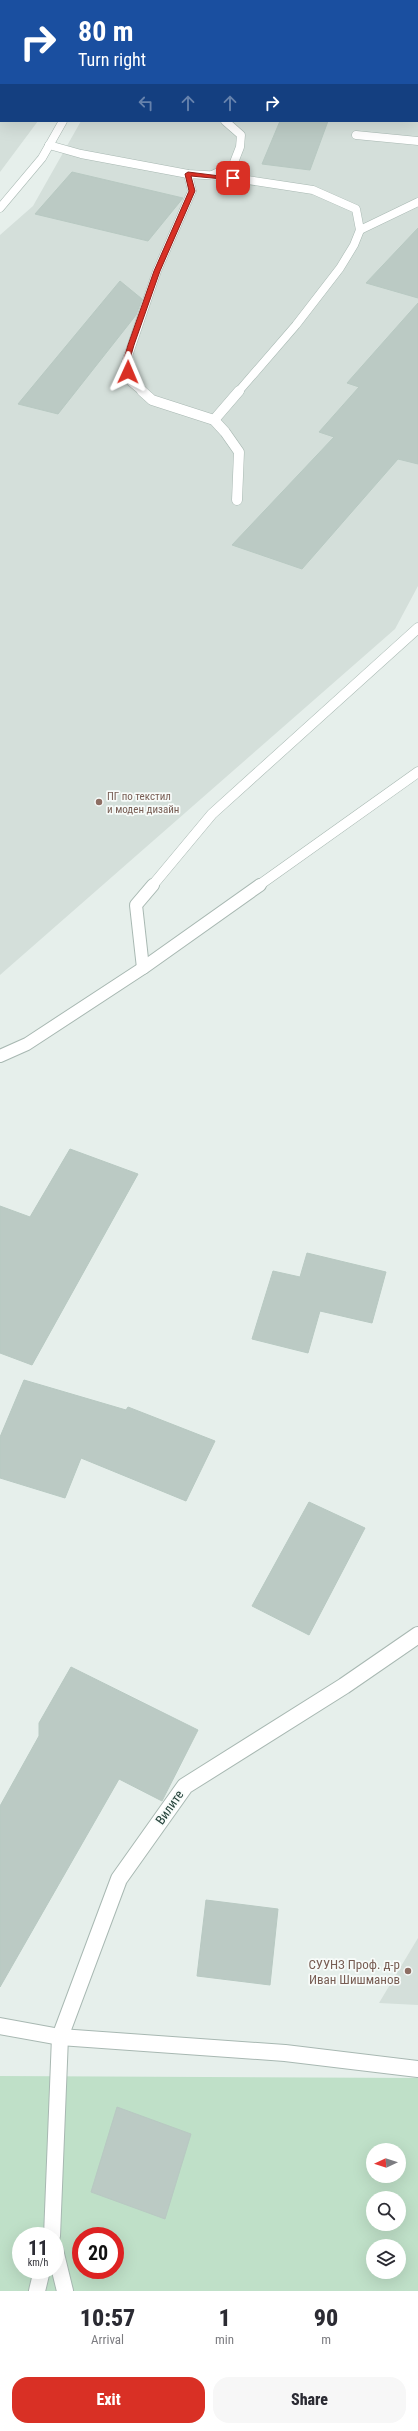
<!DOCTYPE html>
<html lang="en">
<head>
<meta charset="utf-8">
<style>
  :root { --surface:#fff; --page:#f7f7f7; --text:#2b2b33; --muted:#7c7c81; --accent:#d93025 }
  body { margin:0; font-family:"Roboto Condensed",sans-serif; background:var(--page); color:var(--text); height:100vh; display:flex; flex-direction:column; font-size:15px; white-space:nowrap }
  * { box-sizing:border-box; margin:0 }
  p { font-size:13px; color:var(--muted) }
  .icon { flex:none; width:22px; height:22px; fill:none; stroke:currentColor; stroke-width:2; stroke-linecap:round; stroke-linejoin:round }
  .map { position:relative; height:2291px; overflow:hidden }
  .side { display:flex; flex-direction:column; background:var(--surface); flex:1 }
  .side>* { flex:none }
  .top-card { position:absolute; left:0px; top:0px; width:418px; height:122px; box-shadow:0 4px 16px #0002; background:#1a4fa0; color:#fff; overflow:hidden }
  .needle { width:26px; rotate:266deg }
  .fabs { position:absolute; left:366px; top:2143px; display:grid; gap:8px }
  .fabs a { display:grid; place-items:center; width:40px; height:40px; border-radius:50%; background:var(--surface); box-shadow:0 4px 16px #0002; font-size:20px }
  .speed { position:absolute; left:12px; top:2227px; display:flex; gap:8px; font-size:20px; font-weight:700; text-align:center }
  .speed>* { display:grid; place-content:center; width:52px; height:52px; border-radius:50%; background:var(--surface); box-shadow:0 4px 16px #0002; line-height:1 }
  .speed small { font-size:10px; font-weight:400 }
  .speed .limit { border:6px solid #d22; background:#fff; color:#111 }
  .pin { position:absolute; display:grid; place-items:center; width:34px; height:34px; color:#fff; margin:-17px; border-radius:8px; box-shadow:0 2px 6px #0006 }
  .me { position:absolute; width:44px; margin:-22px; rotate:1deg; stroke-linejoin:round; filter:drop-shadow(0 0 3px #0008) }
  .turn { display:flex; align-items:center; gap:14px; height:84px; padding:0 12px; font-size:18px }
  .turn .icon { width:52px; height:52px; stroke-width:2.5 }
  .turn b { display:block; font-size:28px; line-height:34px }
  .lanes { display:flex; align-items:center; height:38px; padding:0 12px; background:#0003; justify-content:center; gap:20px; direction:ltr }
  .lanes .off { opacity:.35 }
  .eta { display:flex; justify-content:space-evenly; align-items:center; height:68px; text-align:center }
  .eta b { font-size:24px; font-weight:800; line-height:28px }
  .cta { display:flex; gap:8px; margin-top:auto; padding:8px 12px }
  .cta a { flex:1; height:46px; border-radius:16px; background:var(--accent); color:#fff; font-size:16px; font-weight:800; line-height:46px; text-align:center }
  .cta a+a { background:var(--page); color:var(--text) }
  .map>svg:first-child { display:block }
</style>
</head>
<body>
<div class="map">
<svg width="418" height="2291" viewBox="0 0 418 2291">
  <rect width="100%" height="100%" fill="#e6efeb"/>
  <g fill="#d4dfda">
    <polygon points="0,0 113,0 1,1 1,121 38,121 0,172"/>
    <polygon points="149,0 418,0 418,586 395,629 0,975 0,235 33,206 81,121 417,121 417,1"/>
    <polygon points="418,1938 418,2005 379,2003"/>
  </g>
  <path fill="#bfe0c8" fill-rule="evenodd" d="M0,2076L418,2078V2291H0ZM373,2150H399V2176H373ZM373,2198H399V2224H373ZM21,2236H55V2270H21ZM81,2236H115V2270H81ZM373,2246H399V2272H373Z"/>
  <g fill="#bbcac4" stroke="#b8c9c2">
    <polygon points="280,121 328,121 310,170 262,164"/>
    <polygon points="72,172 183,198 148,241 35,214"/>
    <polygon points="418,228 418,298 366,283"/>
    <polygon points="120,281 142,299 136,315 58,414 18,404"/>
    <polygon points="418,303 418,464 398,459 302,569 232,545 334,437 319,432 359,387 347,383"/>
    <polygon points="70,1149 138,1174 32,1365 0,1353 0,1206 30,1217"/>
    <polygon points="307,1253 386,1272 372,1323 320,1311 308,1353 252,1339 273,1271 300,1277"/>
    <polygon points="24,1380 126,1410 128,1407 215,1441 186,1501 81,1458 65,1498 0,1478 0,1437"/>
    <polygon points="309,1502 365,1528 309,1635 252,1606"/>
    <polygon points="71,1667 198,1730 162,1801 119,1779 0,1987 0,1806 39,1736 39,1723"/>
    <polygon points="206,1900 278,1909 270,1985 197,1976"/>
    <polygon points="117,2107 191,2134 165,2219 91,2192"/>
  </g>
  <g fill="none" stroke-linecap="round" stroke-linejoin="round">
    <defs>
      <g id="service-far3">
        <polyline points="356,135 418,141"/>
        <polyline points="49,145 81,154 188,174 221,176 313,190 356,209 360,230 354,245 340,268 296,325 238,392"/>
        <polyline points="212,175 233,165 240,147 241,135 225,121"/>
        <polyline points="0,208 42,158 63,121"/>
        <polyline points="360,230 418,202"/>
        <polyline points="143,392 131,382 126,362 157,271 192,191 188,174"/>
      </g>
      <g id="service-far2">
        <polyline points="142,391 152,400 214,420 225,432 239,452 237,500"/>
        <polyline points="214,420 239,391"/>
        <polyline points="152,886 212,814 418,628"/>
      </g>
      <polyline id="service-far1" points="143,968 136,905 153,885"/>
      <polyline id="service" points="37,2291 42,2270"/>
      <polyline id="minor-far2" points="258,886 418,772"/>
      <polyline id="minor-far1" points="0,1056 27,1044 143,968 260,885"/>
      <g id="minor">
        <polyline points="0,2026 60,2037 285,2053 418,2069"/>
        <polyline points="52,2236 60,2037 119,1879 185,1786 344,1686 418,1635"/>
        <polyline points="55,2250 65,2291"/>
      </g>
    </defs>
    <use href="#service-far3" stroke="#a8b8b2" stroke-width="9"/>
    <use href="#service-far2" stroke="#a8b8b2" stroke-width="11"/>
    <use href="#service-far1" stroke="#a8b8b2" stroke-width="14"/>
    <use href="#service" stroke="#a8b8b2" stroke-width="18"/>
    <use href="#minor-far2" stroke="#a8b8b2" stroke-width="11"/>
    <use href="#minor-far1" stroke="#a8b8b2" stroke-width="14"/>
    <use href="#minor" stroke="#a8b8b2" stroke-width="18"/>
    <use href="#service-far3" stroke="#fff" stroke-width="8"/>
    <use href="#service-far2" stroke="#fff" stroke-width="10"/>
    <use href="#service-far1" stroke="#fff" stroke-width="12"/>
    <use href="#service" stroke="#fff" stroke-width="16"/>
    <use href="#minor-far2" stroke="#fff" stroke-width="10"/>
    <use href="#minor-far1" stroke="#fff" stroke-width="12"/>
    <use href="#minor" stroke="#fff" stroke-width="16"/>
  </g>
  <polygon fill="#d93025" stroke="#8d1f18" points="188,172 236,178 233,180 191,176 195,191 160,271 134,345 129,362 132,372 126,373 123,362 128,345 154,271 189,191 185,174"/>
  <g fill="#8d6e63" stroke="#f7fbf9" stroke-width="1.5">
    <circle cx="99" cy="802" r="4"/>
    <circle cx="408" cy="1971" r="4"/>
  </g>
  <g text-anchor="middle" stroke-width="3.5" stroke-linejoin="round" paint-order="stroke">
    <g font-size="11" fill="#785e54" stroke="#f7fbf9" text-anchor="start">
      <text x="107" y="800">ПГ по текстил<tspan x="107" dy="13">и моден дизайн</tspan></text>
    </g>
    <g font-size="13" fill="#24423a" stroke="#f7fbf9">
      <text transform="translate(169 1807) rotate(-55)" y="5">Вилите</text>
    </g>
    <g font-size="13" fill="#785e54" stroke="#f7fbf9" text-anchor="end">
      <text x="400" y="1969">СУУНЗ Проф. д-р<tspan x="400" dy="15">Иван Шишманов</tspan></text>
    </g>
  </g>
</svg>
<div class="fabs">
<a><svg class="needle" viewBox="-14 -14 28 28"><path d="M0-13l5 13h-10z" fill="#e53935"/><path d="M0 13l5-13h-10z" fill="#7c7c81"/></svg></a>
<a><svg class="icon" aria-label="search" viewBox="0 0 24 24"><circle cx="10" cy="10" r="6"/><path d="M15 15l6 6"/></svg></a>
<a><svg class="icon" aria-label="layers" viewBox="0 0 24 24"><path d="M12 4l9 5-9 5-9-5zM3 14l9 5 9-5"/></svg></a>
</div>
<div class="speed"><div>11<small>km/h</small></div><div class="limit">20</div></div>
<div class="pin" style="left:233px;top:178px;background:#d93025"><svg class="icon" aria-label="arrive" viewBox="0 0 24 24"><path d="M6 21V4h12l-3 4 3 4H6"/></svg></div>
<svg class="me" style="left:128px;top:372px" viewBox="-20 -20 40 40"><path d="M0-17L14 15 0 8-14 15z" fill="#d93025" stroke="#fff" stroke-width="4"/></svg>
<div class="top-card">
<div class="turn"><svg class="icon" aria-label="right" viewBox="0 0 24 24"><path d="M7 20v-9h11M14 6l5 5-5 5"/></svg><div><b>80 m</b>Turn right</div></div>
<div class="lanes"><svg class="icon off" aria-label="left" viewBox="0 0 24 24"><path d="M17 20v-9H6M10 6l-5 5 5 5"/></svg><svg class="icon off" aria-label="ahead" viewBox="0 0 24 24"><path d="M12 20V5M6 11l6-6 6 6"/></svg><svg class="icon off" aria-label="ahead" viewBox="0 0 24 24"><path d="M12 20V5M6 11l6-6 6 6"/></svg><svg class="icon" aria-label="right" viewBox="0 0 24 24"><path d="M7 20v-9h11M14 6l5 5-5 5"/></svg></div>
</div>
</div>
<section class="side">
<div class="eta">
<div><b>10:57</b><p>Arrival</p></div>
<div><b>1</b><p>min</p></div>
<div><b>90</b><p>m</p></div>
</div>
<div class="cta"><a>Exit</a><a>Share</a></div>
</section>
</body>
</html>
